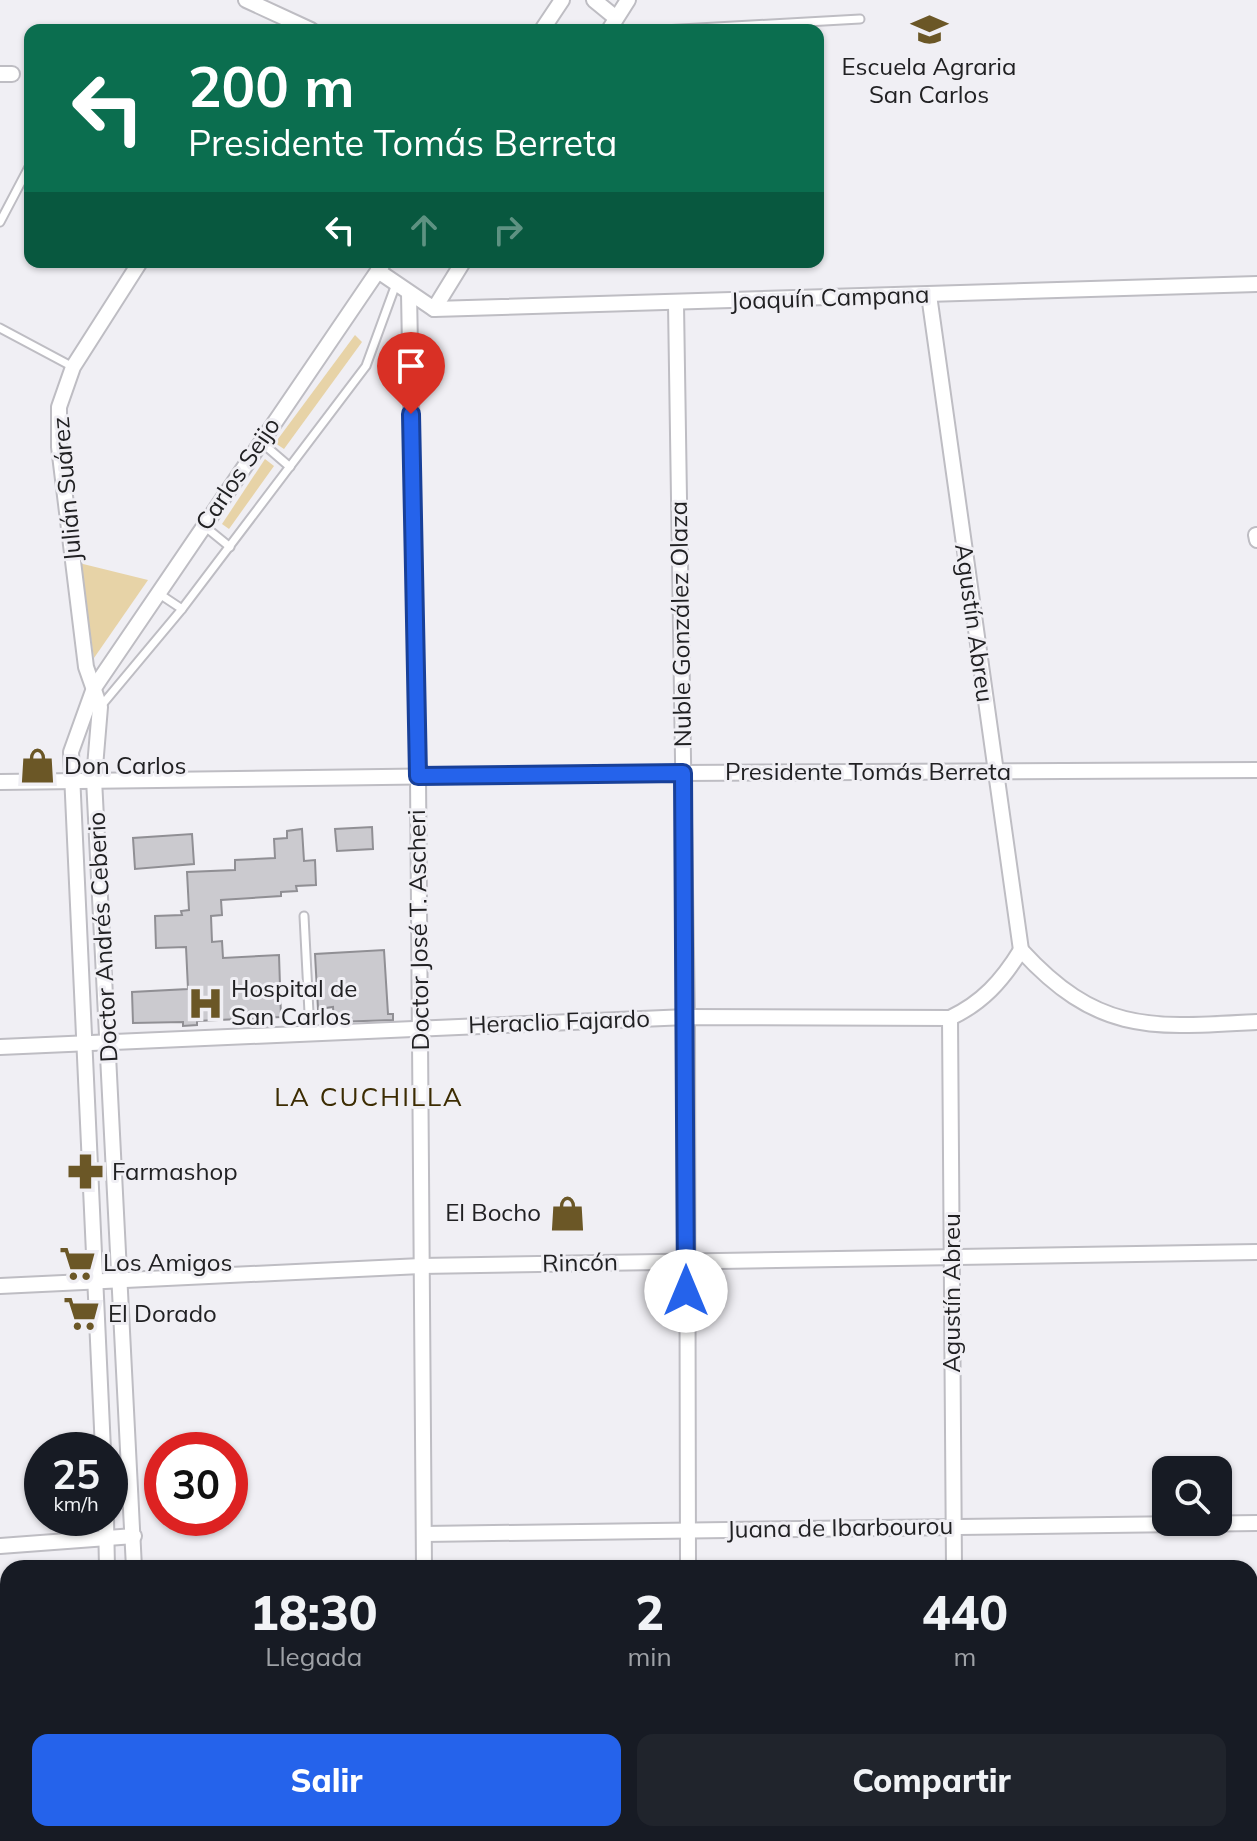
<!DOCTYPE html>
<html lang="es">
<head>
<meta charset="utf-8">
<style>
  :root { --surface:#171b24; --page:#20242c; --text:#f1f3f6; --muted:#9ea1a6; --accent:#2563eb }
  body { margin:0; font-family:Mulish,sans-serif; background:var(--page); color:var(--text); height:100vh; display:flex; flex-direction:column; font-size:30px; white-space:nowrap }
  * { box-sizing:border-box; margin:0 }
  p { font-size:26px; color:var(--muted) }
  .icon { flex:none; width:44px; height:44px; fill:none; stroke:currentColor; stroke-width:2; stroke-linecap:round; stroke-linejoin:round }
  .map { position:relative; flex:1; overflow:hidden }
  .drawer { position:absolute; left:0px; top:1560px; width:1258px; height:282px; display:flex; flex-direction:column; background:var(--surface); border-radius:24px 24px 0 0; box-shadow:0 2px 6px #0004 }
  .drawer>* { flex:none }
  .banner { position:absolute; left:24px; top:24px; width:800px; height:244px; border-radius:16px; box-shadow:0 2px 6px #0004; background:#0b6e4f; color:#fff; overflow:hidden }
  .fabs { position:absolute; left:1152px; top:1456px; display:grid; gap:16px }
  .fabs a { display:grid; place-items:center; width:80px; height:80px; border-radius:16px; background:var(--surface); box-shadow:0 2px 6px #0004; font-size:40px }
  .speed { position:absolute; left:24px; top:1432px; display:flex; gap:16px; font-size:40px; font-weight:700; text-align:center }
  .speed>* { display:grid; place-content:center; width:104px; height:104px; border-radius:50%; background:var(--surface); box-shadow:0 2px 6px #0004; line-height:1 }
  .speed small { font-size:20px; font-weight:400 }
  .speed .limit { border:12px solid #d22; background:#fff; color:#111 }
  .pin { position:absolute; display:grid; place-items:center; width:68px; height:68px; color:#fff; margin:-82px -34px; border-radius:50% 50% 50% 0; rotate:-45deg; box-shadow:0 0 8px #0007 }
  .pin .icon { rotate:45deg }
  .me { position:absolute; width:88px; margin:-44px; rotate:0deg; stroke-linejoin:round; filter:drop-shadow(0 0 6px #0008) }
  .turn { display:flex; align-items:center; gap:28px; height:168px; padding:0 32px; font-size:36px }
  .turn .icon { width:104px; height:104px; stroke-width:2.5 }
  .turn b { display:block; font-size:56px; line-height:68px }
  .lanes { display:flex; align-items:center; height:76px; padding:0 32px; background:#0003; justify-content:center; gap:40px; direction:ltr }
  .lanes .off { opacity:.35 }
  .eta { display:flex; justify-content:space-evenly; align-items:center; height:136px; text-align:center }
  .eta b { font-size:48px; font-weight:800; line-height:56px }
  .primary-button { display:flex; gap:16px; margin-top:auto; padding:16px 32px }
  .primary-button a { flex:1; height:92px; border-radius:16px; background:var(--accent); color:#fff; font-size:32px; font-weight:800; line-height:92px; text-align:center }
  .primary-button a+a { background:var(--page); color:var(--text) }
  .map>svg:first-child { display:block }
</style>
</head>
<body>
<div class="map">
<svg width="1257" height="1841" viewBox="0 0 1257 1841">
  <rect width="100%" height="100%" fill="#f0eff4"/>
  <g fill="#e7d3a7">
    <polygon points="355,335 362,342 284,449 275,443"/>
    <polygon points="265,459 274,466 229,529 222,524"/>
    <polygon points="79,563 148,580 94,658"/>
    <rect x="155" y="1834" width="70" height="7"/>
  </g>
  <g fill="#cbcacf" stroke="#908f94" stroke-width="2">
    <polygon points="372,827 373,849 337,851 335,829"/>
    <polygon points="302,829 304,861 315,860 316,885 296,886 297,891 281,892 281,896 221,900 222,915 211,916 212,942 222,941 223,958 279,955 281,1017 197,1021 197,1025 183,1026 183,1022 133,1023 132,992 188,989 186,947 156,948 155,916 182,915 181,911 189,910 187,872 235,870 235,860 275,858 274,839 287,838 287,831"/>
    <polygon points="192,834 194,864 135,869 133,838"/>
    <polygon points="384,950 388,1014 393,1014 393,1020 334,1022 333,1007 318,1009 315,954"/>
  </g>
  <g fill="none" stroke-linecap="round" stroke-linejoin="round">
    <defs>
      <g id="service">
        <polyline points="663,30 860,19"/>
        <polyline points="0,222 30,165"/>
        <polyline points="0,328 73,367"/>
        <polyline points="261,442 290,467"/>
        <polyline points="203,525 230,547"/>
        <polyline points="158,593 182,609"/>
        <polyline points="101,706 182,609 366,366 396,284"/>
        <polyline points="304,916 310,1032"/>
      </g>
      <g id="minor">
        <polyline points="246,0 311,30"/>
        <polyline points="594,0 616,18"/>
        <polyline points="542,30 562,0"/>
        <polyline points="609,30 628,0"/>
        <polyline points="0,74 12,74"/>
        <polyline points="378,271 434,309 1257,284"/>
        <polyline points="409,293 418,776 424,1568"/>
        <polyline points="929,295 1021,950"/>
        <polyline points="676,304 687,1017 688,1568"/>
        <polyline points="434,309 463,262"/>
        <polyline points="1256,535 1257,540"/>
        <polyline points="0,782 683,773 1257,770"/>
        <path d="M1021,950C1098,1034 1151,1028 1257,1022"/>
        <polyline points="950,1018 954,1568"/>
        <path d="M0,1047L687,1017L950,1018C982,1003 1002,981 1021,950"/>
        <polyline points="0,1286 421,1266 1257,1252"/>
        <polyline points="103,1450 71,752 94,688 384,262"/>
        <polyline points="106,1518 107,1568"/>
        <polyline points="424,1534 1257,1523"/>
        <polyline points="0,1546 134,1536"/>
        <polyline points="134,1568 94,779 100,707 86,667 59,447 59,407 73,367 140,262"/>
        <polyline points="1250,1779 1257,1779"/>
        <polyline points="119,1834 119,1841"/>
        <polyline points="147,1834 147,1841"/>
        <polyline points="694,1834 694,1841"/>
        <polyline points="962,1834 962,1841"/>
        <polyline points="1234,1834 1234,1841"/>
        <polyline points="492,1841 573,1834"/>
      </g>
      <g id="tertiary">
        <polyline points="1250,1731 1257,1730"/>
        <polyline points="0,1803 8,1802"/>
      </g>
    </defs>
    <use href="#service" stroke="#bebdc3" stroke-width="11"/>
    <use href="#minor" stroke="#bebdc3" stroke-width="18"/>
    <use href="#tertiary" stroke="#bebdc3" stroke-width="22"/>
    <use href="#service" stroke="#fff" stroke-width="7"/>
    <use href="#minor" stroke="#fff" stroke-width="14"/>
    <use href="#tertiary" stroke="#fff" stroke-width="18"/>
  </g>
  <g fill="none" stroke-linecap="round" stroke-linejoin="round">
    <defs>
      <polyline id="route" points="411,414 418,776 683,773 686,1291"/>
    </defs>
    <use href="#route" stroke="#184099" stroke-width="20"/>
    <use href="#route" stroke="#2563eb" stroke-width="14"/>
  </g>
  <defs>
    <symbol id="school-bare" viewBox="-9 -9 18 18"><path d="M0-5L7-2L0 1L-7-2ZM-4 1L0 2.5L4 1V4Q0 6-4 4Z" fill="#6b5726" stroke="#f0eff4" stroke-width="2.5" paint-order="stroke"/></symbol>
    <symbol id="shop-bare" viewBox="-9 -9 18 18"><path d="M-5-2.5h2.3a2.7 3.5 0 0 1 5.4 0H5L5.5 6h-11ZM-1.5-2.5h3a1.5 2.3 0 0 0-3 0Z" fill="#6b5726" stroke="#f0eff4" stroke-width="2.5" paint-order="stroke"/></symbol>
    <symbol id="hospital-bare" viewBox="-9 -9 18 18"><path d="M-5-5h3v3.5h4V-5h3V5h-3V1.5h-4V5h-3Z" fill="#6b5726" stroke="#f0eff4" stroke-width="2.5" paint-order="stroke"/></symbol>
    <symbol id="pharmacy-bare" viewBox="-9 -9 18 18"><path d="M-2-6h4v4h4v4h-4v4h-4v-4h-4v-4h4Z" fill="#6b5726" stroke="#f0eff4" stroke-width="2.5" paint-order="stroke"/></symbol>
    <symbol id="supermarket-bare" viewBox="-9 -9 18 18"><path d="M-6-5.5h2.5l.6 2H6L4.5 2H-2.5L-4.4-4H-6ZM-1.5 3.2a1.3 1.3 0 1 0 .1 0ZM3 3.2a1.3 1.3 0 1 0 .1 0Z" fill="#6b5726" stroke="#f0eff4" stroke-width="2.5" paint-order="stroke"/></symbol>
  </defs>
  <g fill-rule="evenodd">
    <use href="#school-bare" x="904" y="4" width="51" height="51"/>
    <use href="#shop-bare" x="12" y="740" width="51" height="51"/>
    <use href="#hospital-bare" x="180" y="978" width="51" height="51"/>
    <use href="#pharmacy-bare" x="60" y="1146" width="51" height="51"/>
    <use href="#shop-bare" x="542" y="1188" width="51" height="51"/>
    <use href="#supermarket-bare" x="52" y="1238" width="51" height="51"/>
    <use href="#supermarket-bare" x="56" y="1288" width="51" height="51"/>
  </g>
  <g text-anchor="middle" stroke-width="6" stroke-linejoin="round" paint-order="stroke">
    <g font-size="24" fill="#212123" stroke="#f0eff4" text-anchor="start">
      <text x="929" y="75" text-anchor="middle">Escuela Agraria<tspan x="929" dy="28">San Carlos</tspan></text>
      <text x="64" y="774">Don Carlos</text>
      <text x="231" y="997">Hospital de<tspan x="231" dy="28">San Carlos</tspan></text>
      <text x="112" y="1180">Farmashop</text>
      <text x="541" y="1221" text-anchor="end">El Bocho</text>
      <text x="103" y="1271">Los Amigos</text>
      <text x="108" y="1322">El Dorado</text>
    </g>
    <g font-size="24" fill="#212123" stroke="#f0eff4">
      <text transform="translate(830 298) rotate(-2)" y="8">Joaquín Campana</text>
      <text transform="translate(238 474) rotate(-56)" y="8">Carlos Seijo</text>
      <text transform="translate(67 489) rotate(-95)" y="8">Julián Suárez</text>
      <text transform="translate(974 623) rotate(82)" y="8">Agustín Abreu</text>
      <text transform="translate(681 624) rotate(-91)" y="8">Nuble González Olaza</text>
      <text x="868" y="780">Presidente Tomás Berreta</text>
      <text transform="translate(419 930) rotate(-91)" y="8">Doctor José T. Ascheri</text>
      <text transform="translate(103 937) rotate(-93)" y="8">Doctor Andrés Ceberio</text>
      <text transform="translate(559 1022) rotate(-2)" y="8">Heraclio Fajardo</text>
      <text transform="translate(580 1263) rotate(-1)" y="8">Rincón</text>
      <text transform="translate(952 1293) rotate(-90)" y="8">Agustín Abreu</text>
      <text transform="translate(840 1528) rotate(-1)" y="8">Juana de Ibarbourou</text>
    </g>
    <g font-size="26" letter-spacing="2" fill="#3c2c02" stroke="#f0eff4">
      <text x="369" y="1106">LA CUCHILLA</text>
    </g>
  </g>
</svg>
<div class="fabs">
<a><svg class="icon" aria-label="search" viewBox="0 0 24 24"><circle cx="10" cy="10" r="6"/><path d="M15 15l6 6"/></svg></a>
</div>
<div class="speed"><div>25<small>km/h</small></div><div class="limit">30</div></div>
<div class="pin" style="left:411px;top:414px;background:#d93025"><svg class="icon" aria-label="arrive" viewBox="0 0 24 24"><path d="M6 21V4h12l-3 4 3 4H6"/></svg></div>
<svg class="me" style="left:686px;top:1291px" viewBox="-20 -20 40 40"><circle r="19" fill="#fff"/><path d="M0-13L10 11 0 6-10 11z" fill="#2563eb"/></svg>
<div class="banner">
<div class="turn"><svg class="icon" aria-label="left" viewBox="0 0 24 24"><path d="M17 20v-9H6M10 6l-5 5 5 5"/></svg><div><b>200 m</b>Presidente Tomás Berreta</div></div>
<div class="lanes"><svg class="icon" aria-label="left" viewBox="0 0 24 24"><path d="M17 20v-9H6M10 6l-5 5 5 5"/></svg><svg class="icon off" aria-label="ahead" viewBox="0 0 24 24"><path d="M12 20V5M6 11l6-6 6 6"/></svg><svg class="icon off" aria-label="right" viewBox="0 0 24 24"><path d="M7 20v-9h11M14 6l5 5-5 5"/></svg></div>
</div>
<section class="drawer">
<div class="eta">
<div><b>18:30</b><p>Llegada</p></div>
<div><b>2</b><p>min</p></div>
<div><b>440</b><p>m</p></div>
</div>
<div class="primary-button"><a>Salir</a><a>Compartir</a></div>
</section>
</div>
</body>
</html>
